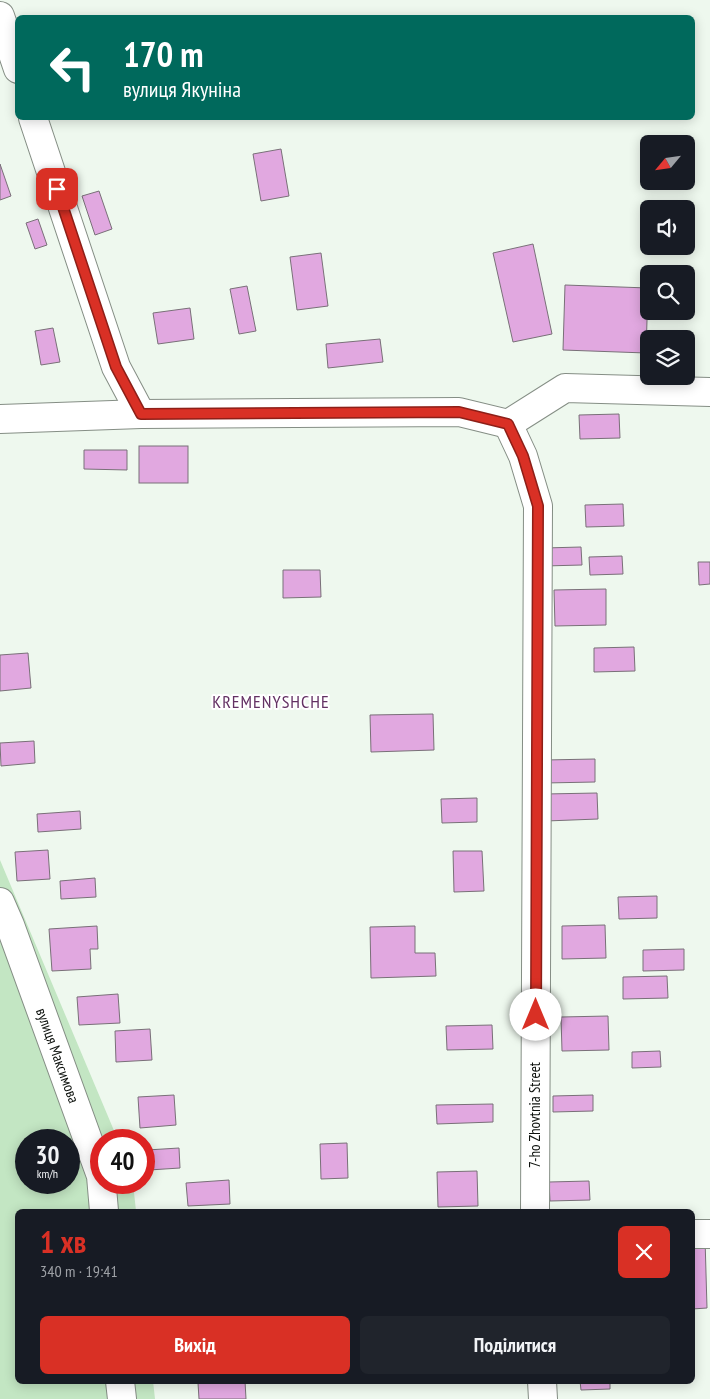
<!DOCTYPE html>
<html lang="uk">
<head>
<meta charset="utf-8">
<style>
  :root { --surface:#171b24; --page:#20242c; --text:#f1f3f6; --muted:#9ea1a6; --accent:#d93025 }
  body { margin:0; font-family:"PT Sans Narrow",sans-serif; background:var(--page); color:var(--text); height:100vh; display:flex; flex-direction:column; font-size:19px; white-space:nowrap }
  * { box-sizing:border-box; margin:0 }
  p { font-size:16px; color:var(--muted) }
  .icon { flex:none; width:28px; height:28px; fill:none; stroke:currentColor; stroke-width:2; stroke-linecap:round; stroke-linejoin:round }
  .map { position:relative; flex:1; overflow:hidden }
  .sheet { position:absolute; left:15px; top:1209px; width:680px; height:175px; display:flex; flex-direction:column; background:var(--surface); border-radius:8px; box-shadow:0 2px 12px #0003 }
  .sheet>* { flex:none }
  .hud { position:absolute; left:15px; top:15px; width:680px; height:105px; border-radius:8px; box-shadow:0 2px 12px #0003; background:#00695c; color:#fff; overflow:hidden }
  .needle { width:32px; rotate:241deg }
  .controls { position:absolute; left:640px; top:135px; display:grid; gap:10px }
  .controls a { display:grid; place-items:center; width:55px; height:55px; border-radius:8px; background:var(--surface); box-shadow:0 2px 12px #0003; font-size:25px }
  .speed { position:absolute; left:15px; top:1129px; display:flex; gap:10px; font-size:25px; font-weight:700; text-align:center }
  .speed>* { display:grid; place-content:center; width:65px; height:65px; border-radius:50%; background:var(--surface); box-shadow:0 2px 12px #0003; line-height:1 }
  .speed small { font-size:12px; font-weight:400 }
  .speed .limit { border:8px solid #d22; background:#fff; color:#111 }
  .pin { position:absolute; display:grid; place-items:center; width:42px; height:42px; color:#fff; margin:-21px; border-radius:10px; box-shadow:0 2px 8px #0006 }
  .me { position:absolute; width:55px; margin:-28px; rotate:0deg; stroke-linejoin:round; filter:drop-shadow(0 0 4px #0008) }
  .turn { display:flex; align-items:center; gap:18px; height:105px; padding:0 25px; font-size:22px }
  .turn .icon { width:65px; height:65px; stroke-width:2.5 }
  .turn b { display:block; font-size:35px; line-height:42px }
  .round { display:grid; place-items:center; flex:none; width:52px; height:52px; border-radius:8px; background:var(--page) }
  .headline { display:flex; align-items:center; justify-content:space-between; height:85px; padding:0 25px }
  h1 { font-size:30px; font-weight:800; line-height:38px; color:var(--accent) }
  .cta { display:flex; gap:10px; margin-top:auto; padding:10px 25px }
  .cta a { flex:1; height:58px; border-radius:8px; background:var(--accent); color:#fff; font-size:20px; font-weight:800; line-height:58px; text-align:center }
  .cta a+a { background:var(--page); color:var(--text) }
  .map>svg:first-child { display:block }
</style>
</head>
<body>
<div class="map">
<svg width="710" height="1399" viewBox="0 0 710 1399">
  <rect width="100%" height="100%" fill="#eef8ee"/>
  <path fill="#c3e6c3" fill-rule="evenodd" d="M0,860L118,1140H101V1182L133,1183L136,1211H18V1381H153L155,1399H0ZM26,1140H69V1182H26Z"/>
  <g fill="#e1a8e0" stroke="#797078">
    <polygon points="281,149 289,196 261,201 253,154"/>
    <polygon points="0,164 11,196 0,200"/>
    <polygon points="99,191 112,229 95,235 82,196"/>
    <polygon points="38,219 47,245 35,249 26,223"/>
    <polygon points="533,244 552,334 513,342 493,253"/>
    <polygon points="321,253 328,306 297,310 290,257"/>
    <polygon points="565,285 648,288 646,353 563,350"/>
    <polygon points="247,286 256,331 239,334 230,289"/>
    <polygon points="190,308 194,339 158,344 153,313"/>
    <polygon points="53,328 60,362 41,365 35,331"/>
    <polygon points="380,339 383,362 328,368 326,344"/>
    <polygon points="619,414 620,438 580,439 579,415"/>
    <rect x="139" y="446" width="49" height="37"/>
    <polygon points="84,450 127,450 127,470 84,469"/>
    <polygon points="623,504 624,526 586,527 585,505"/>
    <polygon points="581,547 582,565 544,566 544,548"/>
    <polygon points="622,556 623,574 590,575 589,557"/>
    <polygon points="698,562 710,562 710,584 699,585"/>
    <polygon points="283,570 320,570 321,597 283,598"/>
    <polygon points="606,589 606,625 555,626 554,590"/>
    <polygon points="634,647 635,671 594,672 594,648"/>
    <polygon points="28,653 31,688 0,691 0,655"/>
    <polygon points="433,714 434,750 371,752 370,715"/>
    <polygon points="34,741 35,763 1,766 0,743"/>
    <polygon points="595,759 595,782 545,783 545,760"/>
    <polygon points="597,793 598,819 546,821 545,794"/>
    <polygon points="477,798 477,822 442,823 441,799"/>
    <polygon points="80,811 81,829 38,832 37,814"/>
    <polygon points="48,850 50,879 17,881 15,852"/>
    <polygon points="453,851 482,851 484,891 454,892"/>
    <polygon points="95,878 96,897 61,899 60,881"/>
    <polygon points="657,896 657,918 619,919 618,897"/>
    <polygon points="605,925 606,958 562,959 562,926"/>
    <polygon points="97,926 98,949 90,949 91,969 52,971 49,929"/>
    <polygon points="415,926 415,953 435,953 436,976 371,978 370,927"/>
    <polygon points="684,949 684,970 643,971 643,950"/>
    <polygon points="667,976 668,998 623,999 623,977"/>
    <polygon points="118,994 120,1023 79,1025 77,997"/>
    <polygon points="608,1016 609,1050 562,1051 561,1017"/>
    <polygon points="492,1025 493,1049 447,1050 446,1026"/>
    <polygon points="150,1029 152,1060 116,1062 115,1031"/>
    <polygon points="660,1051 661,1067 632,1068 632,1052"/>
    <polygon points="174,1095 176,1125 140,1128 138,1097"/>
    <polygon points="593,1095 593,1111 553,1112 553,1096"/>
    <polygon points="493,1104 493,1122 437,1124 436,1105"/>
    <polygon points="347,1143 348,1178 321,1179 320,1144"/>
    <polygon points="179,1148 180,1168 149,1170 147,1150"/>
    <polygon points="477,1171 478,1206 438,1207 437,1172"/>
    <polygon points="229,1180 230,1204 188,1206 186,1183"/>
    <polygon points="589,1181 590,1200 550,1201 549,1182"/>
    <polygon points="692,1238 705,1238 707,1308 692,1309"/>
    <polygon points="226,1381 245,1381 246,1399 199,1399 198,1383"/>
    <polygon points="580,1381 610,1381 610,1389 581,1390"/>
  </g>
  <g fill="none" stroke-linecap="round" stroke-linejoin="round">
    <defs>
      <g id="minor">
        <polyline points="0,16 18,69"/>
        <polyline points="33,118 116,367 141,414"/>
        <polyline points="0,419 141,414 459,412 508,424"/>
        <polyline points="508,424 523,456 538,506 535,1211"/>
        <polyline points="508,424 565,388 710,392"/>
        <path id="s1" d="M0,902L10,925L101,1176L104,1211"/>
        <polyline points="692,1234 710,1234"/>
        <polyline points="120,1381 122,1399"/>
        <polyline points="542,1381 543,1399"/>
      </g>
    </defs>
    <use href="#minor" stroke="#858e85" stroke-width="30"/>
    <use href="#minor" stroke="#fff" stroke-width="28"/>
  </g>
  <g fill="none" stroke-linecap="round" stroke-linejoin="round">
    <defs>
      <polyline id="route" points="57,189 116,367 141,414 459,412 508,424 523,456 538,506 536,1015"/>
    </defs>
    <use href="#route" stroke="#8d1f18" stroke-width="12"/>
    <use href="#route" stroke="#d93025" stroke-width="9"/>
  </g>
  <g text-anchor="middle" stroke-width="4" stroke-linejoin="round" paint-order="stroke">
    <g font-size="15" fill="#0c100c" stroke="#fff">
      <text dy="5" stroke="none"><textPath href="#s1" startOffset="164">вулиця Максимова</textPath></text>
      <text transform="translate(535 1115) rotate(-90)" y="5">7-ho Zhovtnia Street</text>
    </g>
    <g font-size="18" letter-spacing="1" fill="#633163" stroke="#fff">
      <text x="271" y="708">KREMENYSHCHE</text>
    </g>
  </g>
</svg>
<div class="controls">
<a><svg class="needle" viewBox="-14 -14 28 28"><path d="M0-13l5 13h-10z" fill="#e53935"/><path d="M0 13l5-13h-10z" fill="#9ea1a6"/></svg></a>
<a><svg class="icon" aria-label="sound" viewBox="0 0 24 24"><path d="M4 9h4l5-4v14l-5-4H4zM17 9q2 3 0 6"/></svg></a>
<a><svg class="icon" aria-label="search" viewBox="0 0 24 24"><circle cx="10" cy="10" r="6"/><path d="M15 15l6 6"/></svg></a>
<a><svg class="icon" aria-label="layers" viewBox="0 0 24 24"><path d="M12 4l9 5-9 5-9-5zM3 14l9 5 9-5"/></svg></a>
</div>
<div class="speed"><div>30<small>km/h</small></div><div class="limit">40</div></div>
<div class="pin" style="left:57px;top:189px;background:#d93025"><svg class="icon" aria-label="arrive" viewBox="0 0 24 24"><path d="M6 21V4h12l-3 4 3 4H6"/></svg></div>
<svg class="me" style="left:536px;top:1015px" viewBox="-20 -20 40 40"><circle r="19" fill="#fff"/><path d="M0-13L10 11 0 6-10 11z" fill="#d93025"/></svg>
<div class="hud">
<div class="turn"><svg class="icon" aria-label="left" viewBox="0 0 24 24"><path d="M17 20v-9H6M10 6l-5 5 5 5"/></svg><div><b>170 m</b>вулиця Якуніна</div></div>
</div>
<section class="sheet">
<div class="headline"><div><h1>1 хв</h1><p>340 m · 19:41</p></div><a class="round" style="background:#d93025;color:#fff"><svg class="icon" aria-label="close" viewBox="0 0 24 24"><path d="M6 6l12 12M18 6L6 18"/></svg></a></div>
<div class="cta"><a>Вихід</a><a>Поділитися</a></div>
</section>
</div>
</body>
</html>
